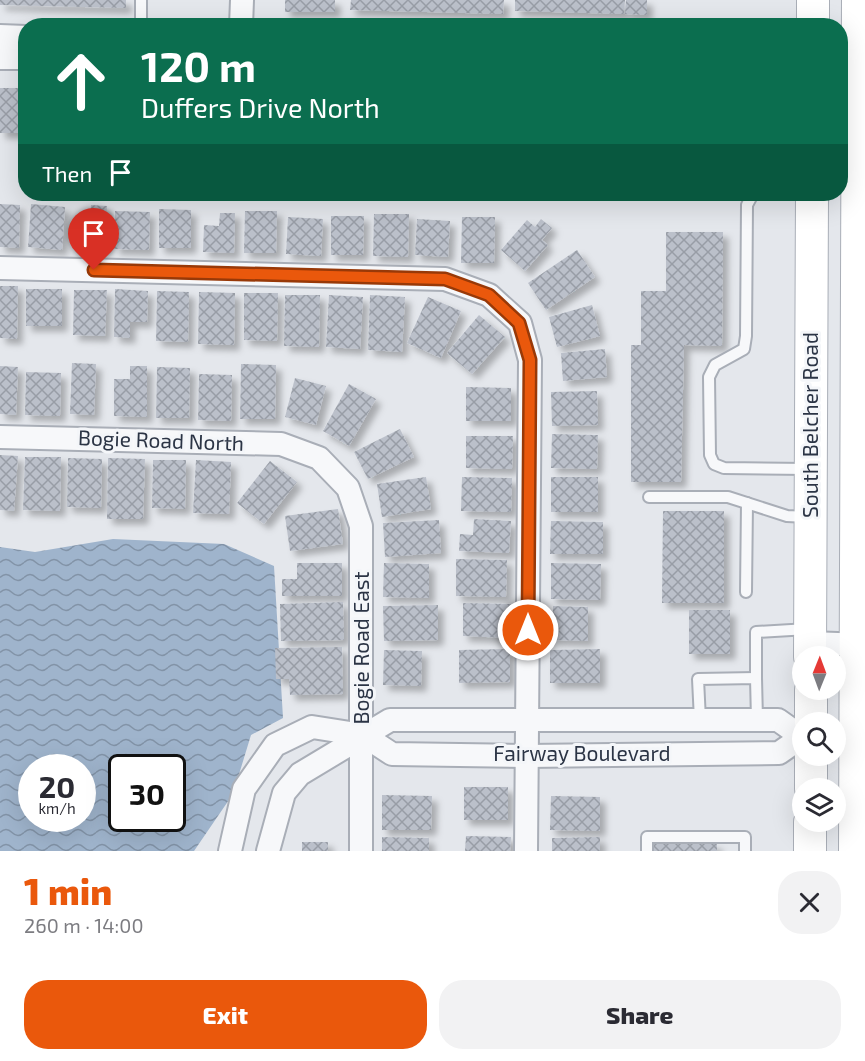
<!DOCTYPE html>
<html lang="en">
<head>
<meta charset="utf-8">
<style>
  :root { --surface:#fff; --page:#f2f2f3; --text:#2b2b33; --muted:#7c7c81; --accent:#ea580c }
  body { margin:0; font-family:"Exo 2",sans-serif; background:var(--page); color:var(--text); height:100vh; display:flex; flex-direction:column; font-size:22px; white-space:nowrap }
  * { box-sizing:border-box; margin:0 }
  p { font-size:20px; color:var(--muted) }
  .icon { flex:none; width:33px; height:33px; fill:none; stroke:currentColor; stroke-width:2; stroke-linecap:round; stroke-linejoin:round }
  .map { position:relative; height:851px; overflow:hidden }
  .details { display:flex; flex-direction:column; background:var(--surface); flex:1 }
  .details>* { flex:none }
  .hud { position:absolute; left:18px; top:18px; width:830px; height:183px; border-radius:24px; box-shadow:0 6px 24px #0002; background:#0b6e4f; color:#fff; overflow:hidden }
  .needle { width:39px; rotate:1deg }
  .fabs { position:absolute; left:792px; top:646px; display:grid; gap:12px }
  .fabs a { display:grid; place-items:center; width:54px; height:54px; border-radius:50%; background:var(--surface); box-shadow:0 6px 24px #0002; font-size:30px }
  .speed { position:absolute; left:18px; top:754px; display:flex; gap:12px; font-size:30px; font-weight:700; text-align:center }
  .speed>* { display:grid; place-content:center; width:78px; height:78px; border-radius:50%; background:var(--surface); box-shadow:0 6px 24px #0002; line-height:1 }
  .speed small { font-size:15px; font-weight:400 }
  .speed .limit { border:3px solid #111; border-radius:9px; background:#fff; color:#111 }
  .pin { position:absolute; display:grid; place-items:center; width:51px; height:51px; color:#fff; margin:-62px -26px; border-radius:50% 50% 50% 0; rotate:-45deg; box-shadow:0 0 6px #0007 }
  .pin .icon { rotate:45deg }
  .me { position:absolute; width:66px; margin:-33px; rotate:0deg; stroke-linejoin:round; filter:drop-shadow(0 0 4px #0008) }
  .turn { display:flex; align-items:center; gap:21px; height:126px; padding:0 24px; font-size:27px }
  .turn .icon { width:78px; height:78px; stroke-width:2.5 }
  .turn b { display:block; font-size:42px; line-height:51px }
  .then { display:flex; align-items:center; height:57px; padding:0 24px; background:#0003; gap:12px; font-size:22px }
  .round { display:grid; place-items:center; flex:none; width:63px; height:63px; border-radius:24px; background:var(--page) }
  .overview { display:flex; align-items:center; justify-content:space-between; height:102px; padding:0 24px }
  h1 { font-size:36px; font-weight:800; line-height:45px; color:var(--accent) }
  .button { display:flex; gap:12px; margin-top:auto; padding:12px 24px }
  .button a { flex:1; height:69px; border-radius:24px; background:var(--accent); color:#fff; font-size:24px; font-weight:800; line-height:69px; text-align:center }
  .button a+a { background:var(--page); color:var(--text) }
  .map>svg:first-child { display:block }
</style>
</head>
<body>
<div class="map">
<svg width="865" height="851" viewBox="0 0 865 851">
  <defs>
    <pattern id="water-waves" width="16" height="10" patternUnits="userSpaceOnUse" patternTransform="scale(1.5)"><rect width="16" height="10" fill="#9fb4cc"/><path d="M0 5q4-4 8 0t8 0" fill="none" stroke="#8293a7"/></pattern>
    <pattern id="building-cross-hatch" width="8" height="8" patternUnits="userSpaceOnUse" patternTransform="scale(1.5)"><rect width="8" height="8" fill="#bbc0ca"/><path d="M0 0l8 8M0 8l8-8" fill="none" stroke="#989da6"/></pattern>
    <filter id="shadow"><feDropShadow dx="5.5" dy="5.5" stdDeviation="3" flood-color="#0004"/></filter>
  </defs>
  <rect width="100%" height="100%" fill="#e4e7ec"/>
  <path fill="url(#water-waves)" fill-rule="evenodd" d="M113,539L224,544L274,566L283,718L251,735L233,794L194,851H0V547L35,552ZM32,768H82V819H32ZM122,768H172V819H122Z"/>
  <g fill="url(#building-cross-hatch)" filter="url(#shadow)">
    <polygon points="0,0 126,0 126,8 0,5"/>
    <rect x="285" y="0" width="50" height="12"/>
    <polygon points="351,0 504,0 503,14 350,10"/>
    <polygon points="515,0 625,0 624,14 515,11"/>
    <polygon points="626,0 647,0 647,15 625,14"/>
    <rect x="0" y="88" width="26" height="45"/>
    <polygon points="0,204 20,205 19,248 0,247"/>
    <polygon points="31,204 65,207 62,250 28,247"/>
    <polygon points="91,205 107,206 106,249 73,249 74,220 90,220"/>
    <polygon points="159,209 191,210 191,248 159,248"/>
    <polygon points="115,211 150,212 149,250 114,249"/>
    <polygon points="245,211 277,211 276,253 244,253"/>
    <polygon points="220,213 235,213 234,253 203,252 204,225 219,226"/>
    <polygon points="374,214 409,214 408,257 373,256"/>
    <polygon points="331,216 364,216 363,255 331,255"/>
    <polygon points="288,217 323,219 321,256 286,254"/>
    <polygon points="462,217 495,217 494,263 461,263"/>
    <polygon points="417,219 450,221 448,257 415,255"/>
    <polygon points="541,219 552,228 542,240 548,245 525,271 501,250 527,220 535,227"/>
    <polygon points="666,232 723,232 722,346 684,345 681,482 631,482 631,345 641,345 641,291 666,291"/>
    <polygon points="577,250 595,277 546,310 528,283"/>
    <polygon points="0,286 18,286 17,339 0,338"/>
    <rect x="26" y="289" width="36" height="37"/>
    <polygon points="115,289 148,291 147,322 130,322 130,338 114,337"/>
    <polygon points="74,290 107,290 105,336 73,335"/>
    <polygon points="157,291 189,292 188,342 156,341"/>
    <polygon points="199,292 235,293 234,345 198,344"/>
    <polygon points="244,293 278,293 277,341 244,340"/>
    <polygon points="285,295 320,295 319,347 284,346"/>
    <polygon points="329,295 363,297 360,349 326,347"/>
    <polygon points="370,295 405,297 402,352 368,350"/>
    <polygon points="428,297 461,311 441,358 407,343"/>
    <polygon points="592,305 600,336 557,347 549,317"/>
    <polygon points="479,315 505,337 472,374 447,353"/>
    <polygon points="605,349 607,377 563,381 561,353"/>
    <polygon points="72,363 96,364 94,415 70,414"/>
    <polygon points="241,364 276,365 275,419 240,419"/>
    <polygon points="0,366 18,367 16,415 0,414"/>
    <polygon points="130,366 147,366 147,417 114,416 114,379 130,379"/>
    <polygon points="157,367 190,368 189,418 156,418"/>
    <polygon points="26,372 61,373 60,416 25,415"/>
    <polygon points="199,374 232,375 231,421 198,420"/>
    <polygon points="295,378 326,386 316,425 285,417"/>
    <polygon points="349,384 376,399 349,446 323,431"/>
    <polygon points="466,387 511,388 511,421 466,421"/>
    <polygon points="597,391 598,425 552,426 551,392"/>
    <polygon points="400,429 414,457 368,479 354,452"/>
    <polygon points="552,434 598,435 597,469 551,468"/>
    <polygon points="466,436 513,436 512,469 466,468"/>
    <polygon points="0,455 18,456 14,511 0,510"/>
    <polygon points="25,457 61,457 60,511 23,510"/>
    <polygon points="68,458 102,459 101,508 67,507"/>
    <polygon points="108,458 145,459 143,519 107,519"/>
    <polygon points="153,460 186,460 185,509 152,508"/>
    <polygon points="196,460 231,462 229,514 193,513"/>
    <polygon points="270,461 297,482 264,524 237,503"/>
    <polygon points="426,477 431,509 382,517 377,484"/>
    <polygon points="462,477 512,478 511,512 461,511"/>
    <rect x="551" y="477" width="47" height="35"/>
    <polygon points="338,509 343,544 290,551 285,516"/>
    <polygon points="663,511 724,511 724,603 662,603"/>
    <polygon points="474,519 511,521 509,553 459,551 460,534 473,535"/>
    <polygon points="439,520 441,553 385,557 383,523"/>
    <polygon points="551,521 603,522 603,554 550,554"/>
    <polygon points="456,559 507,560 506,597 456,596"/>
    <polygon points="297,563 342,563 342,596 282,596 282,579 297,579"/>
    <polygon points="384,563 429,564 429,598 383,597"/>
    <polygon points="551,563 601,564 600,600 551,599"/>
    <polygon points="343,602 344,640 281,641 280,604"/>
    <polygon points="463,603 511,604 510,638 463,636"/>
    <polygon points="438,605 438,640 384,641 383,606"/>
    <polygon points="553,606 588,607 588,641 552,640"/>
    <rect x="689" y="610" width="41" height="44"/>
    <polygon points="342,647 343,694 290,695 289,679 276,679 275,648"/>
    <polygon points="510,649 510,682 459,683 459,650"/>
    <polygon points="600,649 600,683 550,683 550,650"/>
    <polygon points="384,650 422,651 421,686 383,685"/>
    <rect x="464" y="787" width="44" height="33"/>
    <polygon points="382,795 432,796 431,830 382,830"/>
    <polygon points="551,796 600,797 600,831 550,830"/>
    <polygon points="466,836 511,837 510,851 465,851"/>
    <polygon points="382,837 429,838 429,851 382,851"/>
    <polygon points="600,837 600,851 552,851 552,838"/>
    <rect x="302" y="842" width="26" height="9"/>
    <rect x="654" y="844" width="63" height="7"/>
  </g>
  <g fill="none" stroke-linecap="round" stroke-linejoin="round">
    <defs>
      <g id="service">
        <polyline points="141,0 141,26"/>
        <polyline points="753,194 747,205 746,336 744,349 715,365 709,377 710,455 714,464 724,468 808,469"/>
        <polyline points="649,497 728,497 787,516 807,517"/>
        <polyline points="746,592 747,503"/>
        <polyline points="756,678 756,632 808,629"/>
        <polyline points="700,720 698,679 756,678 757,720"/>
        <polyline points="647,851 647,837 745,837 745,851"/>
      </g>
      <g id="minor">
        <polyline points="241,26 242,0"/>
        <polyline points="0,36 26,37"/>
        <polyline points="0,58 26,58"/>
        <polyline points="0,268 445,279 489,295 520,323 530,360 526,851"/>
        <polyline points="0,437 281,444 319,458 348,488 361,526 361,851"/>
        <polyline points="810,643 865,645"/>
        <polyline points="230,851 244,789 275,745 312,727 363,735 392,754 527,756 779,753 802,737"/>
        <polyline points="268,851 284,793 300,774 390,720 778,720 802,737"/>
      </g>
      <g id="secondary">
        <polyline points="813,26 813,0"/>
        <polyline points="810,657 812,194"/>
        <polyline points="811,690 811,723"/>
        <polyline points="811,789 811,756"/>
        <polyline points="810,851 810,822"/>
        <polyline points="855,851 858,0"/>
      </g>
    </defs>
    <use href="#service" stroke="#a9aeb7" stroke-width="14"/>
    <use href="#minor" stroke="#a9aeb7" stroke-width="26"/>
    <use href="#secondary" stroke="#a9aeb7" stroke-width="34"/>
    <use href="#service" stroke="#f7f8fa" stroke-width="10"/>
    <use href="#minor" stroke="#f7f8fa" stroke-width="22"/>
    <use href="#secondary" stroke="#fff" stroke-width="32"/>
  </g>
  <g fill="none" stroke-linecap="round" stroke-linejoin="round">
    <defs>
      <polyline id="route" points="94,270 445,279 489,295 519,323 530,360 528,630"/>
    </defs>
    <use href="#route" stroke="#983908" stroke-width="15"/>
    <use href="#route" stroke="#ea580c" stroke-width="10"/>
  </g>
  <g text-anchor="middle" stroke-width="6" stroke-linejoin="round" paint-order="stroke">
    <g font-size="21" fill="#2b3445" stroke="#f4f6f9">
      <text transform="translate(811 425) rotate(-90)" y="7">South Belcher Road</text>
      <text transform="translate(161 441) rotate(2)" y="7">Bogie Road North</text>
      <text transform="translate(362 648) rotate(-90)" y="7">Bogie Road East</text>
      <text x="582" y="761">Fairway Boulevard</text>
    </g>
  </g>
</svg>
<div class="fabs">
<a><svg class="needle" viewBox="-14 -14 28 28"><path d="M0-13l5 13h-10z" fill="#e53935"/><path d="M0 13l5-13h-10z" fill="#7c7c81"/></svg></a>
<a><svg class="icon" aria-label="search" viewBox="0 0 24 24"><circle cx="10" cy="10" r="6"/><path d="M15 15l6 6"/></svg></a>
<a><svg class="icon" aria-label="layers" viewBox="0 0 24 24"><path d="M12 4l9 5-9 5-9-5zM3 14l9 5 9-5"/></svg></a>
</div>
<div class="speed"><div>20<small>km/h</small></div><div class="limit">30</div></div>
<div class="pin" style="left:94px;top:270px;background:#d93025"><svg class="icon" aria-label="arrive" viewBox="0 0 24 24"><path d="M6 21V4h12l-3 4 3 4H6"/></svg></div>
<svg class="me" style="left:528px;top:630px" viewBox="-20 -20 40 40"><circle r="17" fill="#ea580c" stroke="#fff" stroke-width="3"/><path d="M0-11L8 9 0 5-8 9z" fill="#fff"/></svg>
<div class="hud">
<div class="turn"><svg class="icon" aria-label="ahead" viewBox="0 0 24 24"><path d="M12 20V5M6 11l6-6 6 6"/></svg><div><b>120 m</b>Duffers Drive North</div></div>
<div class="then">Then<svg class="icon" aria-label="arrive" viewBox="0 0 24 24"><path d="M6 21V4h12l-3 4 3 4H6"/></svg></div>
</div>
</div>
<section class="details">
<div class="overview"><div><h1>1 min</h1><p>260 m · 14:00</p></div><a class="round"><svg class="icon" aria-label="close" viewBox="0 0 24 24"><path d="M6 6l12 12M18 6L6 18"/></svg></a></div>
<div class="button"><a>Exit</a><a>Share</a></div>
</section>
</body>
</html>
